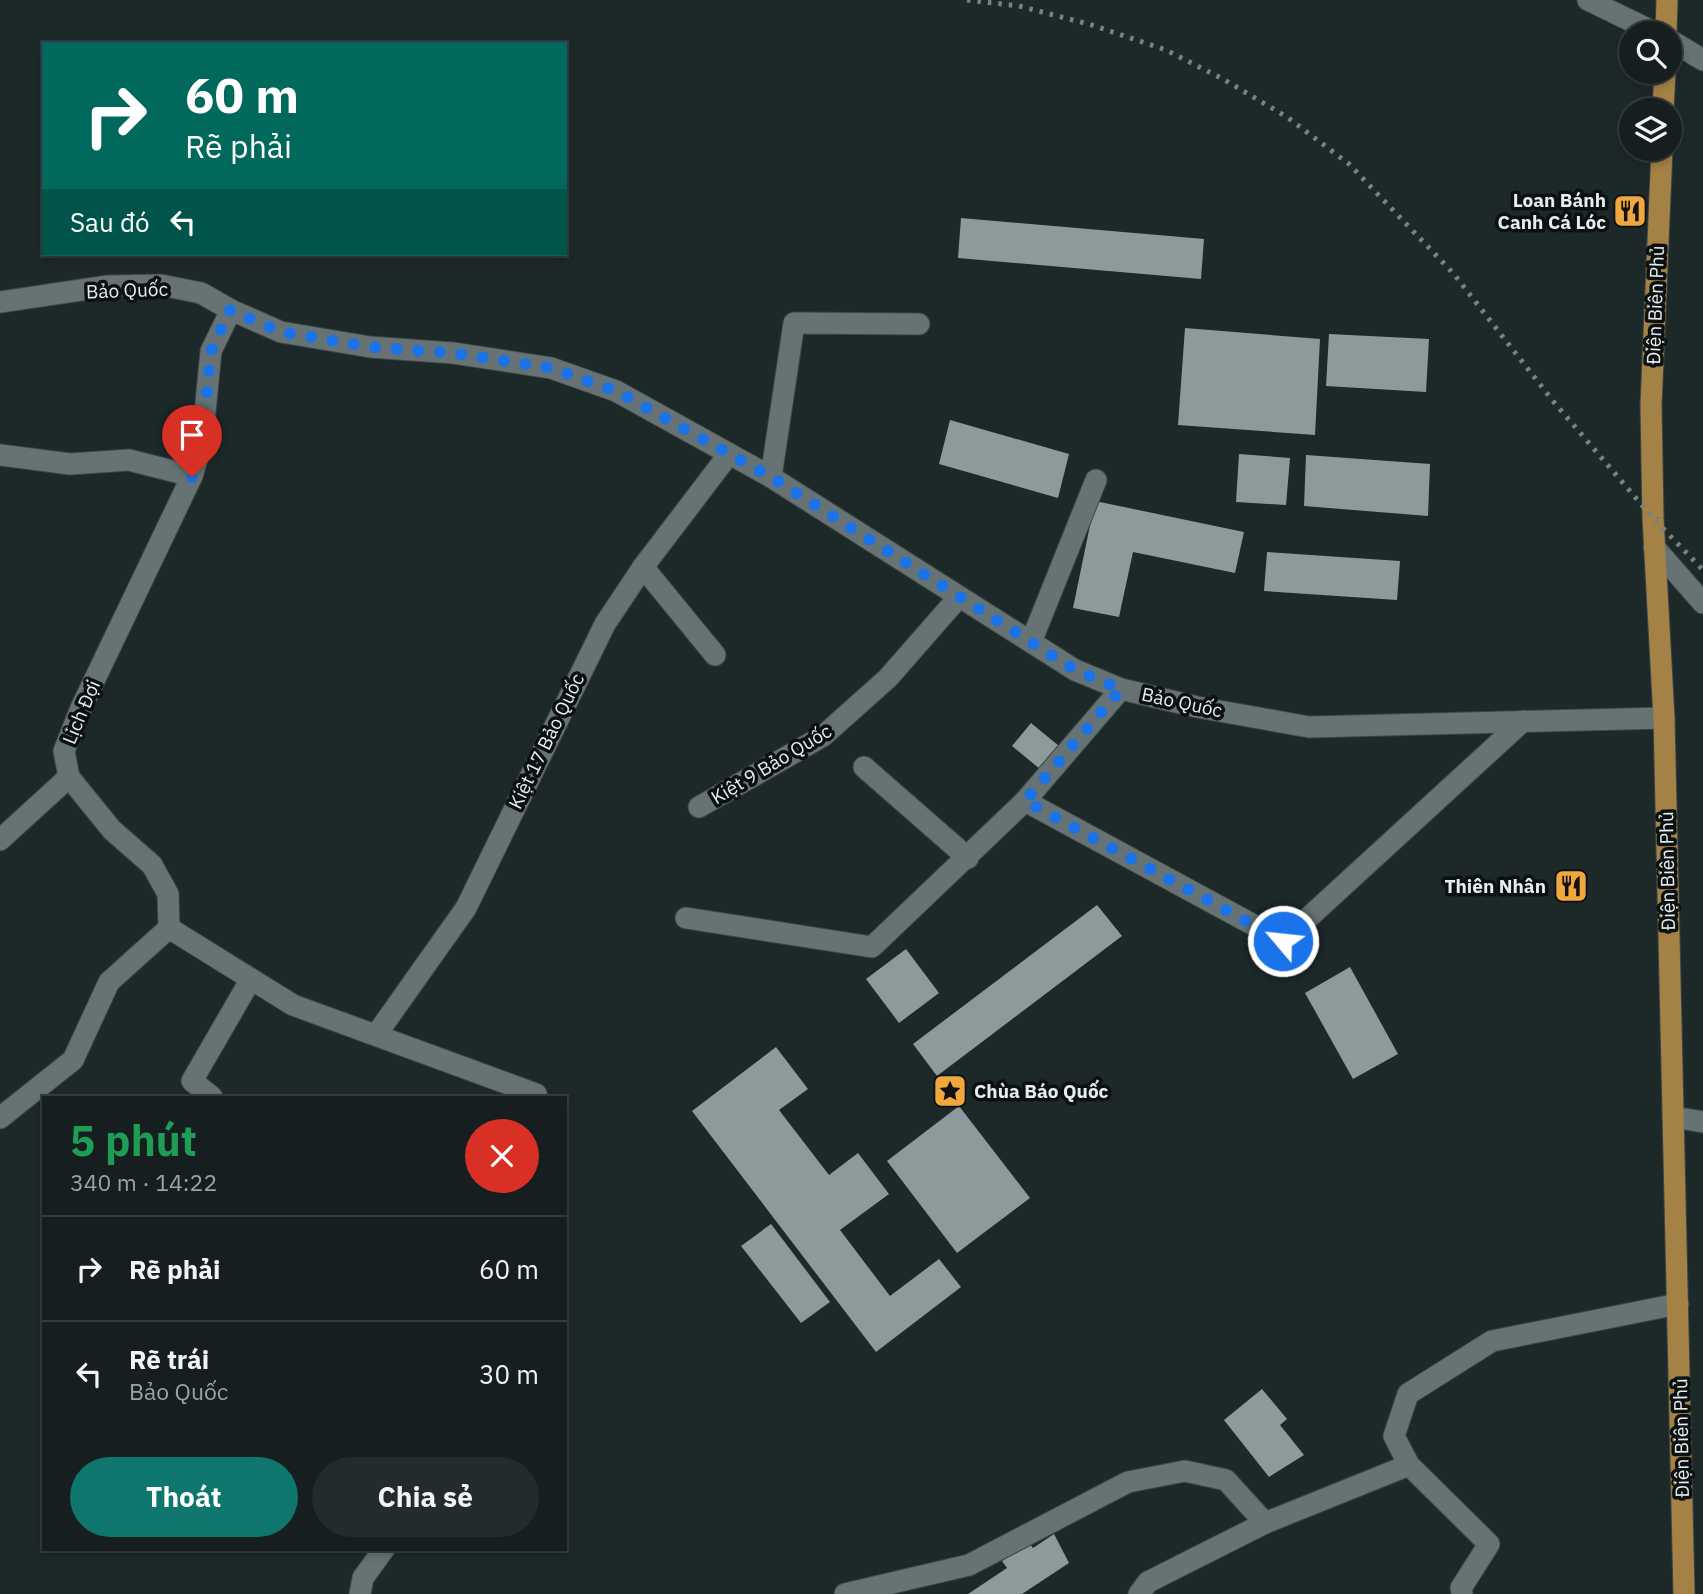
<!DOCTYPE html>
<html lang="vi">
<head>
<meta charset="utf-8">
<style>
  :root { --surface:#161e1f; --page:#232b2c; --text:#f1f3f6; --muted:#9ea2a4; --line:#353c3d; --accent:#0f766e }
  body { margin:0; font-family:"IBM Plex Sans",sans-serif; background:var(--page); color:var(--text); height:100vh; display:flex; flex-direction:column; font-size:26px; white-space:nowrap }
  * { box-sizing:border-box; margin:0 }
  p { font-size:23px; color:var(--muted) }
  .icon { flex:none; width:38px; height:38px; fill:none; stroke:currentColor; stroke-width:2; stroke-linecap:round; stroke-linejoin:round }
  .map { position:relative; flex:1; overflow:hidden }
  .sheet { position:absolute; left:42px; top:1096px; width:525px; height:455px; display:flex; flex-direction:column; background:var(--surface); border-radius:0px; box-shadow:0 4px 10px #0003,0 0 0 2px var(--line) }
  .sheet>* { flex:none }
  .top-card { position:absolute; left:42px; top:42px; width:525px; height:214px; border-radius:0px; box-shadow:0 4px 10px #0003,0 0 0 2px var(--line); background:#00695c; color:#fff; overflow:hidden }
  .tools { position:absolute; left:1619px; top:21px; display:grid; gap:14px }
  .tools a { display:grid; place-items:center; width:63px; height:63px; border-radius:50%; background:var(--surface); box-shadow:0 4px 10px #0003,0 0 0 2px var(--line); font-size:35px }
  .pin { position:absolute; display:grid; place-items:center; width:60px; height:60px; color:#fff; margin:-72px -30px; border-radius:50% 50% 50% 0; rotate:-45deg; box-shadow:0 0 7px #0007 }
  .pin .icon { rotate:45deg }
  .me { position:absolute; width:77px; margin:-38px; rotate:298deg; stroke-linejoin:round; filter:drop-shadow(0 0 5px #0008) }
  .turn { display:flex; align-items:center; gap:24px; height:147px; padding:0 28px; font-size:32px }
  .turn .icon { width:91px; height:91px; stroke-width:2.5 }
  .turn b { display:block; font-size:49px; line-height:60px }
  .then { display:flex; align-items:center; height:66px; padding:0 28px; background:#0003; gap:14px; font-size:26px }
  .round { display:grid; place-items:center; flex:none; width:74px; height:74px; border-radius:37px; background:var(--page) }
  .summary { display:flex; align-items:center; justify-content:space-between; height:119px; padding:0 28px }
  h1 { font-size:42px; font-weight:700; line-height:52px; color:#1e9e55 }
  .action { display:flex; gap:14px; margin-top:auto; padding:14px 28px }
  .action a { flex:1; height:80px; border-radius:42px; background:var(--accent); color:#fff; font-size:28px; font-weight:700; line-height:80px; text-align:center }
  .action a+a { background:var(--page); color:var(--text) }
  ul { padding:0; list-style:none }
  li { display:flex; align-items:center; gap:21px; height:105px; padding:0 28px; border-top:2px solid var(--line) }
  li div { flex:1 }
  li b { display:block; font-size:26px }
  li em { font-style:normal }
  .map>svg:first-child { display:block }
</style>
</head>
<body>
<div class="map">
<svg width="1703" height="1594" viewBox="0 0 1703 1594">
  <rect width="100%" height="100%" fill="#1d2829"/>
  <g fill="#8d9a9b">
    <polygon points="961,218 1204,239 1201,279 958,258"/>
    <polygon points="1185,328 1320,339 1315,435 1178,425"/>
    <polygon points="1329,334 1429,339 1426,392 1326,386"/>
    <polygon points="950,420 1069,454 1058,498 939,464"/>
    <polygon points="1239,454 1290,458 1286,505 1236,502"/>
    <polygon points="1306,455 1430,464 1428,516 1304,506"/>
    <polygon points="1095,501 1244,532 1235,573 1133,552 1119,617 1073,608"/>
    <polygon points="1267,552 1400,561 1397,600 1264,591"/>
    <polygon points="1031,723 1059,746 1040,769 1012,746"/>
    <polygon points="1097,905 1122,936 937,1076 913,1044"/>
    <polygon points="906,949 939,993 899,1023 866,979"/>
    <polygon points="1350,967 1398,1054 1353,1079 1305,993"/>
    <polygon points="776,1047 808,1089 779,1110 829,1175 858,1153 889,1194 840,1230 890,1296 939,1259 961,1287 876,1352 692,1111"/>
    <polygon points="959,1106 1030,1198 957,1253 887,1161"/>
    <polygon points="771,1224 830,1302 801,1323 741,1246"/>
    <polygon points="1262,1389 1287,1419 1280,1425 1304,1455 1269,1477 1224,1420"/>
    <polygon points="1054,1534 1069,1563 1022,1594 968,1594 1007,1568 1002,1561 1029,1543 1033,1548"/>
  </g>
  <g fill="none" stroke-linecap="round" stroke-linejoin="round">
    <defs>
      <g id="minor">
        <polyline points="1588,0 1656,33"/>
        <polyline points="1670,40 1703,60"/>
        <polyline points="0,302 108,286 161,285 201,293 231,310 281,332 370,347 453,353 551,368 616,391 771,477 1075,670 1121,689 1197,707 1309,727 1664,718"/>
        <polyline points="0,455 70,464 129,460 192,476"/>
        <polyline points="771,477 794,323 919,324"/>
        <polyline points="1654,547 1703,603"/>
        <polyline points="643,567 715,655"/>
        <polyline points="1031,642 1096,480"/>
        <polyline points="864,767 968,858"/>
        <polyline points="1025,801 1283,941 1523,721"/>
        <polyline points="699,807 823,736 888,678 958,598"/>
        <polyline points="0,840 69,777"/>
        <polyline points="686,918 872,947 1025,801 1121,689"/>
        <polyline points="169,928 293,1005 536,1094 537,1097"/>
        <polyline points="376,1035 466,908 605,624 643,567 729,454"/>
        <polyline points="212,1097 192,1081 251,979"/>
        <polyline points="1673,1117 1703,1122"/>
        <polyline points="0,1118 73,1060 109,982 169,928 168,894 152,865 112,830 69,777 64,751 81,708 192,476 202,443 211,351 231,310"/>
        <polyline points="1409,1465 1489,1544 1461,1588 1462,1594"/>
        <polyline points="360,1594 363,1578 384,1549"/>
        <polyline points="845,1594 969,1565 1128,1482 1185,1471 1226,1480 1265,1523 1409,1465 1394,1436 1408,1394 1492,1341 1678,1304"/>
        <polyline points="1139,1594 1148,1582 1265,1523"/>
      </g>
      <g id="major">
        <polyline points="1666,33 1667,0"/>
        <polyline points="1663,110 1665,72"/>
        <polyline points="1662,149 1651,405 1653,518 1664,718 1684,1594"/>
      </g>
    </defs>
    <use href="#minor" stroke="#3d4647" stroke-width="23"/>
    <use href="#major" stroke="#3d4647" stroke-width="23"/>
    <use href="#minor" stroke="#667273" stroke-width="21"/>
    <use href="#major" stroke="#a48145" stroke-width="21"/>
    <polyline stroke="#798283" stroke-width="5" stroke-dasharray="3.5 7" stroke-linecap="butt" points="967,0 1019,6 1092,25 1166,50 1223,79 1287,117 1349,164 1453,273 1553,401 1653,518 1703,570"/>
  </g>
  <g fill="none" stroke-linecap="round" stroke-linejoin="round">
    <polyline stroke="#1a73e8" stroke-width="12" stroke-dasharray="0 21.6" points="192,477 202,443 211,351 230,310 281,332 370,347 453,353 551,368 616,391 771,477 1075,670 1121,689 1025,801 1283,941"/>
  </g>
  <defs>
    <symbol id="restaurant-square" viewBox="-11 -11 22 22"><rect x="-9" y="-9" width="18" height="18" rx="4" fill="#efa73e" stroke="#0b1010"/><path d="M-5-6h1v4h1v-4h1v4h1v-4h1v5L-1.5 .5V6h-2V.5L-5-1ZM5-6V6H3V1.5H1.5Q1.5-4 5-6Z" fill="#111"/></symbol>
    <symbol id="sight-square" viewBox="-11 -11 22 22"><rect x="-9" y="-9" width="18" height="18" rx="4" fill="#efa73e" stroke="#0b1010"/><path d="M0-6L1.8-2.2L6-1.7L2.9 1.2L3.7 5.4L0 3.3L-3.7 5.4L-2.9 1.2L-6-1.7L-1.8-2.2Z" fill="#111"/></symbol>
  </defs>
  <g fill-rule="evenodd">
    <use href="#restaurant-square" x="1611" y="192" width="38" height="38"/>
    <use href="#restaurant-square" x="1552" y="867" width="38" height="38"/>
    <use href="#sight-square" x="931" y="1072" width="38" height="38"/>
  </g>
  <g text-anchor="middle" stroke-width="7" stroke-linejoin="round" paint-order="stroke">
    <g font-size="19" font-weight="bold" fill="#e6edee" stroke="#0b1010" text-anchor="end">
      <text x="1606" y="207">Loan Bánh<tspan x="1606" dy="22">Canh Cá Lóc</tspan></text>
      <text x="1546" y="893">Thiên Nhân</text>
      <text x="974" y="1098" text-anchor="start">Chùa Báo Quốc</text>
    </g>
    <g font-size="19" fill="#e6edee" stroke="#0b1010">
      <text transform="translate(127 290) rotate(-2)" y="7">Bảo Quốc</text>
      <text transform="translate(1655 305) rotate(-88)" y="7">Điện Biên Phủ</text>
      <text transform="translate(1182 702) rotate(12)" y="7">Bảo Quốc</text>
      <text transform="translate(81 712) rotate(-67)" y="7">Lịch Đợi</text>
      <text transform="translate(546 741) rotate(-64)" y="7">Kiệt 17 Bảo Quốc</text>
      <text transform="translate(771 764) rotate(-31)" y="7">Kiệt 9 Bảo Quốc</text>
      <text transform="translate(1667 871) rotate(-91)" y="7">Điện Biên Phủ</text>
      <text transform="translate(1681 1438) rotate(-91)" y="7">Điện Biên Phủ</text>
    </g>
  </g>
</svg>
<div class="tools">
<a><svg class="icon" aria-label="search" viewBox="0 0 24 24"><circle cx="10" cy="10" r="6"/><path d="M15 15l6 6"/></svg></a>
<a><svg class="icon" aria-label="layers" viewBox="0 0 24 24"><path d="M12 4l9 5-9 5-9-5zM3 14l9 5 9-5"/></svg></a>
</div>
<div class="pin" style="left:192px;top:477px;background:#d93025"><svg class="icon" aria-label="arrive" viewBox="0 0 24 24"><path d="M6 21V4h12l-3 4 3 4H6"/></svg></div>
<svg class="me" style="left:1283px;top:941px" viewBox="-20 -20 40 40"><circle r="17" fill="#1a73e8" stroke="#fff" stroke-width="3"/><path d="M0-11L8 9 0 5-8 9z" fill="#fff"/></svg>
<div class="top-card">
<div class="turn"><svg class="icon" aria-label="right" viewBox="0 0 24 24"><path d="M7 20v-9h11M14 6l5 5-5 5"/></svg><div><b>60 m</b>Rẽ phải</div></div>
<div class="then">Sau đó<svg class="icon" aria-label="left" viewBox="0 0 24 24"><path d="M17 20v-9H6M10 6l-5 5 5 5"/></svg></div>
</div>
<section class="sheet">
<div class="summary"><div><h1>5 phút</h1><p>340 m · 14:22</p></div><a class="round" style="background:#d93025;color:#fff"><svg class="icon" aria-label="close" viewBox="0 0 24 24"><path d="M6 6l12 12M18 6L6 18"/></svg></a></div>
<ul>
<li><svg class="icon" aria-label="right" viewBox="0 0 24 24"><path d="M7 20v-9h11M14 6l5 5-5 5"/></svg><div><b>Rẽ phải</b></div><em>60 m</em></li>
<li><svg class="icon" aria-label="left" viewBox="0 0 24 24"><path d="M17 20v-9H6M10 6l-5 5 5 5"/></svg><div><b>Rẽ trái</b><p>Bảo Quốc</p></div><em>30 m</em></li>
</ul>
<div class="action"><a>Thoát</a><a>Chia sẻ</a></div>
</section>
</div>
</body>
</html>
